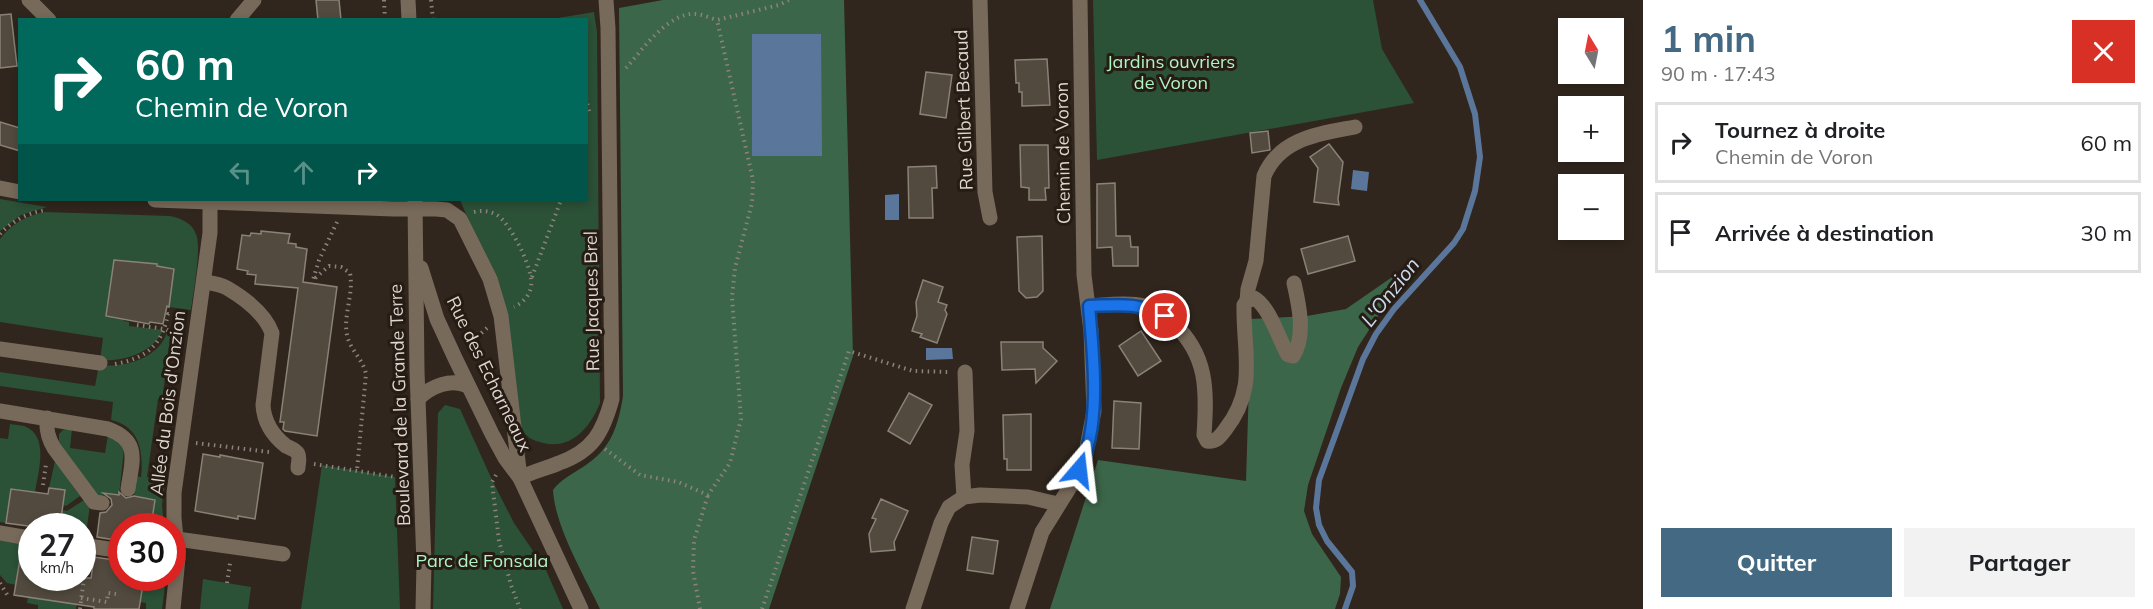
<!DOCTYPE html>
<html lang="fr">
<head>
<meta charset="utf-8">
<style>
  :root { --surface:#fff; --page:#f2f2f2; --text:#202124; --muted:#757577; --line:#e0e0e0; --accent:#446982 }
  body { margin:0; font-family:Mulish,sans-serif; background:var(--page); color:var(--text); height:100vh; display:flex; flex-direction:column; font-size:22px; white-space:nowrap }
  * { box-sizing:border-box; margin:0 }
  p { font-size:20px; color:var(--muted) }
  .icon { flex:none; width:33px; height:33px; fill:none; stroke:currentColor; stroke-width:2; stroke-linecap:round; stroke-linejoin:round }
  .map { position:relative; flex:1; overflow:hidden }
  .sheet { display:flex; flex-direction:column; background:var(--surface); width:510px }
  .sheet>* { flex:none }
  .guide { position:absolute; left:18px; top:18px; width:570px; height:183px; border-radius:0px; box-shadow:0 3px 9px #0003; background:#00695c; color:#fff; overflow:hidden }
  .needle { width:39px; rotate:350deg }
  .buttons { position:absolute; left:1558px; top:18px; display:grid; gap:12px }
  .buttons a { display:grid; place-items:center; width:66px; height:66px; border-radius:0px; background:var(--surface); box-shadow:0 3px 9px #0003; font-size:30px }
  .speed { position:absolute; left:18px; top:513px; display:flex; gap:12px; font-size:30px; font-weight:700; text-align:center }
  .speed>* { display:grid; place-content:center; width:78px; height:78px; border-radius:50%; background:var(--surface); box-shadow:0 3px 9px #0003; line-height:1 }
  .speed small { font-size:15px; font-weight:400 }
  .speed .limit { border:9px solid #d22; background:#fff; color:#111 }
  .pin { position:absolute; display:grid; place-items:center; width:51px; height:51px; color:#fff; margin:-26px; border:3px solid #fff; border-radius:50%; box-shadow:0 2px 6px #0007 }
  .me { position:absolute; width:66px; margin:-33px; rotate:17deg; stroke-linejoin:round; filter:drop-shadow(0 0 4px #0008) }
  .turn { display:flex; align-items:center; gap:21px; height:126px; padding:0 18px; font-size:27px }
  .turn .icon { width:78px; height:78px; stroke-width:2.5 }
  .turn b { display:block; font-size:42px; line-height:51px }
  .lanes { display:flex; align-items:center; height:57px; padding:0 18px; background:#0003; justify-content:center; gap:30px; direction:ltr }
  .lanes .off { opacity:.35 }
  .round { display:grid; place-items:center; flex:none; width:63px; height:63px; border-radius:0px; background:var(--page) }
  .headline { display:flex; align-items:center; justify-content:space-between; height:102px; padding:0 18px }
  h1 { font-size:36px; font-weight:700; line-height:45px; color:var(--accent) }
  .cta { display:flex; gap:12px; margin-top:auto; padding:12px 18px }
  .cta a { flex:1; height:69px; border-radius:0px; background:var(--accent); color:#fff; font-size:24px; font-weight:700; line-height:69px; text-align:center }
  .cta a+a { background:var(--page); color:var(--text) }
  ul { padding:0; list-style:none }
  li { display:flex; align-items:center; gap:18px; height:81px; margin:0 12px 9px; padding:0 6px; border:3px solid var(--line); border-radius:0px }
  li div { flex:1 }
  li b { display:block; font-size:22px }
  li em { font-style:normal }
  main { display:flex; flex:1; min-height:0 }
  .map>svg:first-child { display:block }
</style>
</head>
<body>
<main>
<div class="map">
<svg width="1643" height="609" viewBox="0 0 1643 609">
  <rect width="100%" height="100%" fill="#30261d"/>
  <g fill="#2b5137">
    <polygon points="1093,0 1373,0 1382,49 1414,103 1097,160"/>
    <path d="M594,12L597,32L600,403C590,428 571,450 543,443C531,440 526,437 520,427L491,271L460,200H586V20L552,19Z"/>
    <polygon points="0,199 47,207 21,215 0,231"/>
    <path d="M45,212L170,216C181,218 192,223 196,234C202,247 193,294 191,310L169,307L174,269L157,266V264L114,260L106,316L123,318L124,321L129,322V326L163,330C153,353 123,362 100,360L103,338L0,322V239C11,224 27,215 45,212Z"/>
    <path d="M167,332L185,340L171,339L162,399H158L147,477L165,479L162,505L164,526H151L155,500L134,497L136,476L141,477C144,451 139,426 111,420L113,402L0,386V372L95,386L99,365C123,368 159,359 167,332Z"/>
    <polygon points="445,405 460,409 493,482 514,523 546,570 563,609 433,609 438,413"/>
    <path d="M10,424C14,425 20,425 24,426C50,435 38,473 35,492L11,489L6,523L0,522V438L8,439Z"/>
    <polygon points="68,429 72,429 70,448 105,453 108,435 120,439 124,450 119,495 103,493 102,498 97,498 59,443 59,434 63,430"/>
    <polygon points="55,461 80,496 66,506 63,505 65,490 49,488"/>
    <polygon points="322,465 395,477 400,609 301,609"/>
    <polygon points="84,500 90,504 86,535 83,534 82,526 60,526 62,510 67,511"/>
    <polygon points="0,539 22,542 16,585 7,583 0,575"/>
    <polygon points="77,578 81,578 76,609 38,609 38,605 27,603 28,597 73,603"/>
    <polygon points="144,578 166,578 162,609 146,609 146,603 140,602"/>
    <polygon points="203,579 251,587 248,609 200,609"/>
  </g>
  <g fill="#3c6649">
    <path d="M663,0H844L853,356L769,609H600C584,575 555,527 553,490C560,480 572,474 583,467C611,449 618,427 623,396L619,8Z"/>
    <polygon points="1398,273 1387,302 1358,347 1341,388 1308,485 1304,511 1312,534 1341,577 1340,594 1335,609 1050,609 1098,460 1246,481 1251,319 1307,316 1346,309"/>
  </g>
  <g fill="#5b769b">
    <polygon points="752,34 821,34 822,156 752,156"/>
    <polygon points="1353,170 1369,172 1367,191 1351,189"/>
    <polygon points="899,194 899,220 885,220 885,195"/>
    <polygon points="926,348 952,348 953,359 926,360"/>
  </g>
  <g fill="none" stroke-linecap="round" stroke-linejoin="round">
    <polyline stroke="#5b769b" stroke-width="6" points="1345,609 1353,586 1352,572 1327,541 1319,525 1316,508 1319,480 1363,359 1376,334 1394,309 1454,243 1463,229 1475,191 1480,157 1475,114 1460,67 1420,0"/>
  </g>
  <g fill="#524a3e" stroke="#8a8275" stroke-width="1.5">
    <polygon points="316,0 339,0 341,20 318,20"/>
    <polygon points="11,14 17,66 0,68 0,15"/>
    <polygon points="1047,59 1050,105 1022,106 1022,92 1019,92 1019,83 1016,83 1015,60"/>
    <polygon points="926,72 952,75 946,118 920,114"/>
    <polygon points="0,122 20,128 20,151 0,145"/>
    <polygon points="1268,131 1270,150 1252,153 1250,133"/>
    <polygon points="1329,144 1343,162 1338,199 1339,205 1314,202 1318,168 1310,157"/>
    <polygon points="1020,145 1048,145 1049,188 1045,188 1046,200 1029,200 1029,188 1021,187"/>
    <polygon points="936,166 937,188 932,188 933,218 909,218 908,167"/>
    <polygon points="1115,183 1116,236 1130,236 1131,247 1138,247 1138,266 1113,266 1112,247 1097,248 1097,184"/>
    <polygon points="261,231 290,234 288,243 296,244 296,247 307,249 303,282 337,287 317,436 285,431 283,429 284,422 280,422 298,288 255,284 256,275 247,274 248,271 237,269 242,235 250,236 251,233 261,234"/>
    <polygon points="1042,236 1043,291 1037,297 1026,298 1019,291 1017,237"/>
    <polygon points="1348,236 1355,261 1308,274 1301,249"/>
    <polygon points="114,260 157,264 157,266 174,269 169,307 167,306 163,324 150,322 149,324 106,316"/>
    <polygon points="923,280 943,287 938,302 947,305 945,310 947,314 937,343 920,337 922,334 912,331 917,316 916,302"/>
    <polygon points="1141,331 1161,361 1138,376 1119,346"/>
    <polygon points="1001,342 1043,342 1043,348 1057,361 1036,383 1035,369 1002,370"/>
    <polygon points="909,393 932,405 910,444 888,431"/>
    <polygon points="1114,401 1141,403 1139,449 1112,448"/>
    <polygon points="1031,414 1031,470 1007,470 1007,459 1004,459 1003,415"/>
    <polygon points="203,454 220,457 220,455 263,463 255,519 238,516 238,519 195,511"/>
    <polygon points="49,488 65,490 60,526 28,526 6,523 11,489 48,494"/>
    <polygon points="119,492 126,498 134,496 155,500 151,526 122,526 122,541 97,537 100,513 106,512 112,505 111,499 103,493 119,495"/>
    <polygon points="881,499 908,511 894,542 895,550 871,552 869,534 876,519 872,518"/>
    <polygon points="972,537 998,541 993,574 967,570"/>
    <polygon points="30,544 32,544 32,578 91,578 94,557 122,561 122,578 144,578 139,609 94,609 94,607 14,595 22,547"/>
  </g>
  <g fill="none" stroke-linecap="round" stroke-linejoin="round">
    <g stroke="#8b837c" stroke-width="4" stroke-dasharray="1.5 4.5" stroke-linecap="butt">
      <polyline points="384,0 385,20"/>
      <polyline points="431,0 433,20"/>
      <path d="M626,68C642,50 668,13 694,14C702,14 710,18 717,20"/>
      <polyline points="586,98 590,115"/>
      <path d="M474,212C482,210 490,211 497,215C511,224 534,270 531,286C530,296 522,303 514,307"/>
      <path d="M337,222L319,260L313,280L329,266L341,267L350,273C354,294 343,315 347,335C350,350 363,359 366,374L357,470"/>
      <path d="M0,234C12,221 29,212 47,210"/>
      <polyline points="532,277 561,200"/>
      <polyline points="137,325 165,329 180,336"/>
      <polyline points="468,345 487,328"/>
      <path d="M115,364C147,358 162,345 168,314L183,316"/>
      <polyline points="196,443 269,452"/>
      <polyline points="605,449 640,475 678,482 708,495 730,463 741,419 732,297 735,268 752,203 753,180 717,20 779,5 789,0"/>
      <polyline points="314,464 395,477"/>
      <polyline points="496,475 492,482 499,541 511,585 520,609"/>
      <polyline points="43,485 46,464"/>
      <polyline points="0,583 8,596"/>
      <polyline points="227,583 230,563"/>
      <polyline points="81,598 107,602 108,593 116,594"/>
      <polyline points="80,609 86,562"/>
      <polyline points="700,609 693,571 694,540 708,495"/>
      <polyline points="762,609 849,351 913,371 949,372"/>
    </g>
    <g stroke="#786a5a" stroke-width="15">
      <polyline points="29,0 49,20"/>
      <polyline points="408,0 409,20"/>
      <polyline points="980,0 985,192 990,218"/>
      <polyline points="237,20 254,0"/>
      <polyline points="0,188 20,192"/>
      <polyline points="155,200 393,209 436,209 447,210 460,219 490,279 501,316 520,478"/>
      <polyline points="415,200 417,371 424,564 423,609"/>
      <polyline points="421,268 437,319 455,358 492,434 505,458 520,478 581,609"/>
      <path d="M204,282C212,283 220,284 227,288C244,298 265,314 272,333L263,405C264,422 272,435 286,446C290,448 296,450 298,454C300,458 298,464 298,468"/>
      <path d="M1247,301L1248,289L1256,261L1264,176C1280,138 1319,134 1355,127"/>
      <path d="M1089,306C1106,305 1127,302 1145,306C1155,309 1165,316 1173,323C1208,355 1207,391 1204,435L1207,441C1216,442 1219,438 1225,430C1258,388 1243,354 1244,305L1247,301L1254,298C1270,307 1279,340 1288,355L1293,356C1306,336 1299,305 1294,283"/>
      <polyline points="0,349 100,363"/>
      <path d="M418,399C431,386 451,378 468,386"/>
      <path d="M0,411L108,429C141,441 132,461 128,489"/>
      <path d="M47,418C46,430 48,438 54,448L94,502L102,503"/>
      <path d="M520,478C533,471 545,469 559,463C593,451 603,432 612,399L608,28L606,0"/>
      <polyline points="964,497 962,465 967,431 965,372"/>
      <polyline points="0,533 23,537"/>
      <polyline points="177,539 283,554"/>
      <polyline points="82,545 122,551"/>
      <polyline points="173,609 178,558 174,518 174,493 210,233 210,201"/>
      <polyline points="913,609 941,523 949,507 964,497 980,495 1028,497 1058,504"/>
      <polyline points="1017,609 1042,532 1073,482 1085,458 1094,411 1091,331 1084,275 1080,0"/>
    </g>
  </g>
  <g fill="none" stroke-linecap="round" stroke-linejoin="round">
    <defs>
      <path id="route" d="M1079,470C1102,425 1093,354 1089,306C1120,305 1135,302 1165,316"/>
    </defs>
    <use href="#route" stroke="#114b97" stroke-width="15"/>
    <use href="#route" stroke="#1a73e8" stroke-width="10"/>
  </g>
  <g text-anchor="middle" stroke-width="6" stroke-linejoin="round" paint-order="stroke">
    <g font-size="18" fill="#aff4c3" stroke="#261c14">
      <text x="1171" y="68">Jardins ouvriers<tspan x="1171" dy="21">de Voron</tspan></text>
      <text x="482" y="567">Parc de Fonsala</text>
    </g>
    <g font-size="18" fill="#ddd7d1" stroke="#261c14">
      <text transform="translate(964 110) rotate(-92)" y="6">Rue Gilbert Becaud</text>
      <text transform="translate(1063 153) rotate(-91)" y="6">Chemin de Voron</text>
      <text transform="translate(592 301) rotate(-91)" y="6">Rue Jacques Brel</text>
      <text transform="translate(489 374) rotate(64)" y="6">Rue des Echarneaux</text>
      <text transform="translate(168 403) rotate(-83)" y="6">Allée du Bois d'Onzion</text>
      <text transform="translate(400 405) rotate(-92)" y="6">Boulevard de la Grande Terre</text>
    </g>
    <g font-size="20" font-style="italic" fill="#c9daf3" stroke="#261c14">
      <text transform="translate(1390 292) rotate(-52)" y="7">L'Onzion</text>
    </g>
  </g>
</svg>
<div class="buttons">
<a><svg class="needle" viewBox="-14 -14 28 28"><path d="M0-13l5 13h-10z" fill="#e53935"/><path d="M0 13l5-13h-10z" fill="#757577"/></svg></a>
<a>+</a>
<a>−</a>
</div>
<div class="speed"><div>27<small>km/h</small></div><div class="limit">30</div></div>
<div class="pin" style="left:1165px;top:316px;background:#d93025"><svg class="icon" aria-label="arrive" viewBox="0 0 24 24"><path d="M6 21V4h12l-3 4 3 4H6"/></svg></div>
<svg class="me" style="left:1079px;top:470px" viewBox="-20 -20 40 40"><path d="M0-17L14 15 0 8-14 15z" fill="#1a73e8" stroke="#fff" stroke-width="4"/></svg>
<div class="guide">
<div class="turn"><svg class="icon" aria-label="right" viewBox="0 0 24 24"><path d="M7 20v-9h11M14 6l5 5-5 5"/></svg><div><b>60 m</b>Chemin de Voron</div></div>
<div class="lanes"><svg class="icon off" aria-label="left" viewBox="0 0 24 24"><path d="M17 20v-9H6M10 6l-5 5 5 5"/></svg><svg class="icon off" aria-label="ahead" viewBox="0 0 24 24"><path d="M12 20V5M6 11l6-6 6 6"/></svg><svg class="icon" aria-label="right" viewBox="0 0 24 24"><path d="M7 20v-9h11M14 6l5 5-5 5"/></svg></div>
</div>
</div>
<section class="sheet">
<div class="headline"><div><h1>1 min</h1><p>90 m · 17:43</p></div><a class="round" style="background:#d93025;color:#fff"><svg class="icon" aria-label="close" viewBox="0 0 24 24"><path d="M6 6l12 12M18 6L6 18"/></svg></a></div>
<ul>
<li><svg class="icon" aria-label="right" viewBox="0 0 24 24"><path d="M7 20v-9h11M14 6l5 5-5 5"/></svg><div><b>Tournez à droite</b><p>Chemin de Voron</p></div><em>60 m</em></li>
<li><svg class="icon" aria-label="arrive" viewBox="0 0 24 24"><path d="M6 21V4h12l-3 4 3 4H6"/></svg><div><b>Arrivée à destination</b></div><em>30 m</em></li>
</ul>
<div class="cta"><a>Quitter</a><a>Partager</a></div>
</section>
</main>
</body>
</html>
